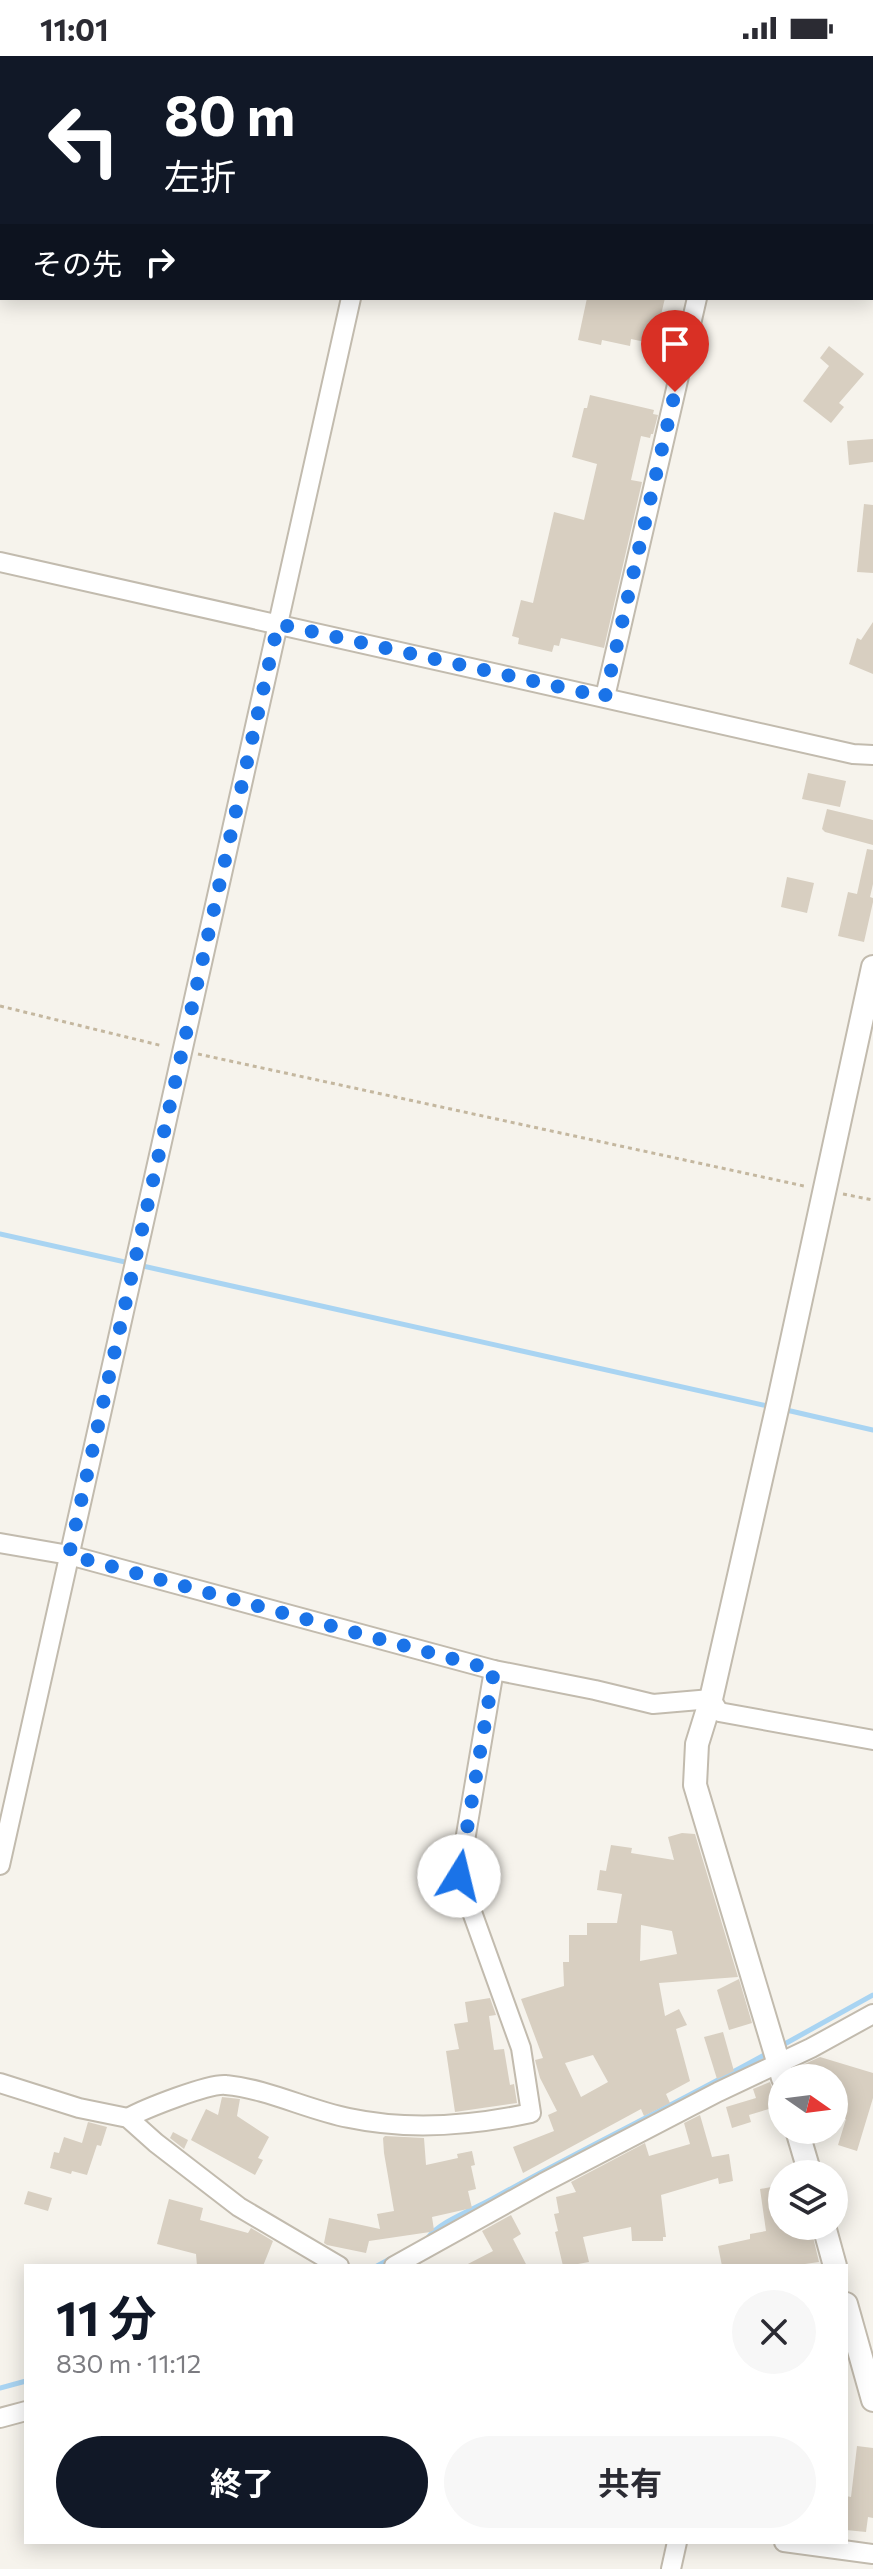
<!DOCTYPE html>
<html lang="ja">
<head>
<meta charset="utf-8">
<style>
  :root { --surface:#fff; --page:#f7f7f7; --text:#2b2b33; --muted:#7c7c81; --accent:#111827 }
  body { margin:0; font-family:Commissioner,"Noto Sans JP",sans-serif; background:var(--page); color:var(--text); height:100vh; display:flex; flex-direction:column; font-size:30px; white-space:nowrap }
  * { box-sizing:border-box; margin:0 }
  p { font-size:26px; color:var(--muted) }
  .icon { flex:none; width:44px; height:44px; fill:none; stroke:currentColor; stroke-width:2; stroke-linecap:round; stroke-linejoin:round }
  .map { position:relative; flex:1; overflow:hidden }
  .drawer { position:absolute; left:24px; top:2208px; width:824px; height:280px; display:flex; flex-direction:column; background:var(--surface); border-radius:0px; box-shadow:0 4px 20px #0003 }
  .drawer>* { flex:none }
  .hud { position:absolute; left:0px; top:0px; width:874px; height:244px; box-shadow:0 4px 20px #0003; background:#111827; color:#fff; overflow:hidden }
  .needle { width:52px; rotate:104deg }
  .fabs { position:absolute; left:768px; top:2008px; display:grid; gap:16px }
  .fabs a { display:grid; place-items:center; width:80px; height:80px; border-radius:50%; background:var(--surface); box-shadow:0 4px 20px #0003; font-size:40px }
  .pin { position:absolute; display:grid; place-items:center; width:68px; height:68px; color:#fff; margin:-82px -34px; border-radius:50% 50% 50% 0; rotate:-45deg; box-shadow:0 0 8px #0007 }
  .pin .icon { rotate:45deg }
  .me { position:absolute; width:88px; margin:-44px; rotate:9deg; stroke-linejoin:round; filter:drop-shadow(0 0 6px #0008) }
  .turn { display:flex; align-items:center; gap:28px; height:168px; padding:0 32px; font-size:36px }
  .turn .icon { width:104px; height:104px; stroke-width:2.5 }
  .turn b { display:block; font-size:56px; line-height:68px }
  .then { display:flex; align-items:center; height:76px; padding:0 32px; background:#0003; gap:16px; font-size:30px }
  .round { display:grid; place-items:center; flex:none; width:84px; height:84px; border-radius:42px; background:var(--page) }
  .summary { display:flex; align-items:center; justify-content:space-between; height:136px; padding:0 32px }
  h1 { font-size:48px; font-weight:700; line-height:60px; color:var(--accent) }
  .action { display:flex; gap:16px; margin-top:auto; padding:16px 32px }
  .action a { flex:1; height:92px; border-radius:48px; background:var(--accent); color:#fff; font-size:32px; font-weight:700; line-height:92px; text-align:center }
  .action a+a { background:var(--page); color:var(--text) }
  .status { display:flex; justify-content:space-between; align-items:center; height:56px; padding:0 40px; background:var(--surface); direction:ltr }
  .status svg { height:22px; fill:currentColor }
  .map>svg:first-child { display:block }
</style>
</head>
<body>
<div class="status"><b>11:01</b><svg viewBox="0 0 49 12"><path d="M0 12V9h3v3zM5 12V6h3v6zM10 12V3h3v9zM15 12V0h3v12zM26 1h20v11H26zM47 4h2v5h-2z"/></svg></div>
<div class="map">
<svg width="873" height="2513" viewBox="0 0 873 2513">
  <rect width="100%" height="100%" fill="#f6f3ec"/>
  <g fill="none" stroke-linecap="round" stroke-linejoin="round">
    <g stroke="#a9d4f2" stroke-width="5">
      <polyline points="0,1178 772,1351"/>
      <polyline points="782,1353 873,1374"/>
      <polyline points="781,1990 873,1939"/>
      <path d="M427,2183C438,2166 475,2153 494,2142C584,2092 678,2047 768,1997"/>
      <polyline points="377,2210 390,2203"/>
      <polyline points="0,2332 26,2325"/>
    </g>
  </g>
  <g fill="#d8cfc1" fill-rule="evenodd">
    <polygon points="587,242 665,242 657,276 653,275 650,287 631,283 630,290 602,284 601,289 578,284"/>
    <polygon points="829,290 864,318 839,347 844,351 831,367 803,345 829,310 820,302"/>
    <polygon points="590,339 654,354 653,358 658,359 653,378 651,378 650,382 641,380 631,424 642,426 604,592 561,582 559,590 554,589 552,596 518,588 519,582 512,580 521,544 533,547 554,456 584,464 597,408 572,401 584,352 587,352"/>
    <polygon points="873,383 873,406 849,409 847,385"/>
    <polygon points="864,448 873,449 873,517 857,516"/>
    <polygon points="873,566 873,618 849,608 857,582 861,584"/>
    <polygon points="808,717 846,725 840,751 802,743"/>
    <polygon points="827,753 873,764 873,789 825,776 822,773"/>
    <polygon points="867,793 873,794 873,828 870,841 873,842 873,846 864,886 838,880 848,836 857,838"/>
    <polygon points="787,821 814,827 807,857 781,851"/>
    <path d="M682,1777L695,1778L738,1921L659,1927L665,1960L679,1953L687,1969L676,1973L690,2025L666,2038L670,2047L644,2060L641,2053L523,2117L513,2091L554,2075L548,2059L557,2055L540,2022L535,2004L543,2002L521,1943L564,1930L563,1906H569V1879H587V1867H617L622,1838L597,1834L600,1814L606,1815L611,1789L632,1792L631,1797L674,1804L668,1781ZM641,1869L672,1875L677,1898L640,1905ZM593,1999L608,2026L581,2041L565,2007Z"/>
    <polygon points="739,1923 752,1967 729,1974 717,1934"/>
    <polygon points="490,1942 496,1959 489,1960 494,1994 504,1993 510,2029 514,2028 517,2047 455,2056 446,1995 459,1993 454,1968 468,1966 465,1946"/>
    <polygon points="723,1976 734,2015 717,2023 704,1981"/>
    <polygon points="820,2001 873,2017 873,2042 857,2095 838,2089 846,2063 834,2059 834,2022 805,2022 798,2011"/>
    <polygon points="770,2026 779,2050 749,2059 751,2066 732,2072 726,2051 756,2042 753,2033"/>
    <polygon points="222,2041 240,2043 237,2060 269,2081 258,2102 263,2104 255,2119 191,2084 206,2053 218,2059"/>
    <polygon points="700,2059 712,2101 729,2098 733,2125 719,2128 718,2122 661,2139 666,2181 663,2181 663,2185 632,2185 631,2171 583,2181 589,2206 578,2208 578,2210 563,2210 555,2176 558,2175 554,2158 559,2157 556,2141 576,2136 571,2126 645,2087 649,2100 690,2088 684,2067"/>
    <polygon points="88,2066 107,2071 101,2090 97,2089 87,2119 72,2115 71,2118 50,2112 54,2096 59,2097 64,2081 82,2087"/>
    <polygon points="173,2076 188,2084 184,2093 170,2082"/>
    <polygon points="385,2080 424,2082 426,2109 458,2102 457,2098 472,2095 475,2109 471,2110 476,2133 468,2135 472,2152 432,2161 434,2174 430,2176 369,2185 366,2197 327,2189 324,2187 329,2162 380,2173 377,2158 394,2155 384,2097 383,2082"/>
    <polygon points="782,2129 782,2173 804,2172 804,2182 813,2181 819,2206 805,2208 805,2210 722,2210 718,2190 750,2183 750,2178 766,2175 760,2133"/>
    <polygon points="28,2135 52,2142 48,2155 24,2148"/>
    <polygon points="169,2143 203,2152 200,2164 248,2177 251,2172 273,2185 263,2210 197,2210 196,2198 157,2188"/>
    <polygon points="511,2159 521,2178 513,2183 527,2210 464,2210 493,2195 482,2175"/>
    <polygon points="857,2390 873,2392 873,2462 868,2461 866,2476 846,2474 846,2440 851,2441"/>
  </g>
  <g fill="none" stroke-linecap="round" stroke-linejoin="round">
    <defs>
      <g id="minor">
        <polyline points="404,2 404,0"/>
        <polyline points="0,506 853,698 873,699"/>
        <polyline points="605,641 697,242"/>
        <polyline points="0,1487 69,1499 494,1614 595,1634 653,1648 711,1643 719,1656 873,1684"/>
        <polyline points="0,1809 351,242"/>
        <polyline points="0,2027 79,2052 128,2062 156,2087 239,2151 339,2210"/>
        <path d="M128,2062C144,2053 209,2027 226,2029C268,2033 308,2054 349,2062C410,2075 471,2070 531,2057L521,1992L459,1820L494,1614"/>
        <polyline points="394,2210 543,2127 718,2036 811,1992 873,1958"/>
        <polyline points="0,2362 26,2355"/>
        <polyline points="784,2486 873,2498"/>
        <polyline points="671,2513 677,2486"/>
      </g>
      <g id="tertiary">
        <polyline points="845,0 846,2"/>
        <polyline points="872,86 873,89"/>
        <polyline points="783,2022 695,1729 697,1688 711,1643 779,1344 873,911"/>
        <polyline points="797,2074 810,2118"/>
        <polyline points="824,2170 835,2210"/>
        <polyline points="846,2248 873,2344"/>
      </g>
      <g id="secondary">
        <polyline points="112,0 121,2"/>
        <polyline points="872,142 873,142"/>
      </g>
    </defs>
    <use href="#minor" stroke="#c2bbae" stroke-width="22"/>
    <use href="#tertiary" stroke="#c2bbae" stroke-width="26"/>
    <use href="#secondary" stroke="#d6c79b" stroke-width="30"/>
    <g stroke="#c4b79f" stroke-width="3" stroke-dasharray="4 4" stroke-linecap="butt">
      <polyline points="0,950 163,990"/>
      <polyline points="198,998 804,1130"/>
      <polyline points="843,1138 873,1144"/>
    </g>
    <use href="#minor" stroke="#fff" stroke-width="18"/>
    <use href="#tertiary" stroke="#fff" stroke-width="22"/>
    <use href="#secondary" stroke="#fff3cd" stroke-width="26"/>
  </g>
  <g fill="none" stroke-linecap="round" stroke-linejoin="round">
    <polyline stroke="#1a73e8" stroke-width="14" stroke-dasharray="0 25.2" points="459,1820 494,1614 69,1499 278,568 605,641 675,336"/>
  </g>
</svg>
<div class="fabs">
<a><svg class="needle" viewBox="-14 -14 28 28"><path d="M0-13l5 13h-10z" fill="#e53935"/><path d="M0 13l5-13h-10z" fill="#7c7c81"/></svg></a>
<a><svg class="icon" aria-label="layers" viewBox="0 0 24 24"><path d="M12 4l9 5-9 5-9-5zM3 14l9 5 9-5"/></svg></a>
</div>
<div class="pin" style="left:675px;top:336px;background:#d93025"><svg class="icon" aria-label="arrive" viewBox="0 0 24 24"><path d="M6 21V4h12l-3 4 3 4H6"/></svg></div>
<svg class="me" style="left:459px;top:1820px" viewBox="-20 -20 40 40"><circle r="19" fill="#fff"/><path d="M0-13L10 11 0 6-10 11z" fill="#1a73e8"/></svg>
<div class="hud">
<div class="turn"><svg class="icon" aria-label="left" viewBox="0 0 24 24"><path d="M17 20v-9H6M10 6l-5 5 5 5"/></svg><div><b>80 m</b>左折</div></div>
<div class="then">その先<svg class="icon" aria-label="right" viewBox="0 0 24 24"><path d="M7 20v-9h11M14 6l5 5-5 5"/></svg></div>
</div>
<section class="drawer">
<div class="summary"><div><h1>11 分</h1><p>830 m · 11:12</p></div><a class="round"><svg class="icon" aria-label="close" viewBox="0 0 24 24"><path d="M6 6l12 12M18 6L6 18"/></svg></a></div>
<div class="action"><a>終了</a><a>共有</a></div>
</section>
</div>
</body>
</html>
